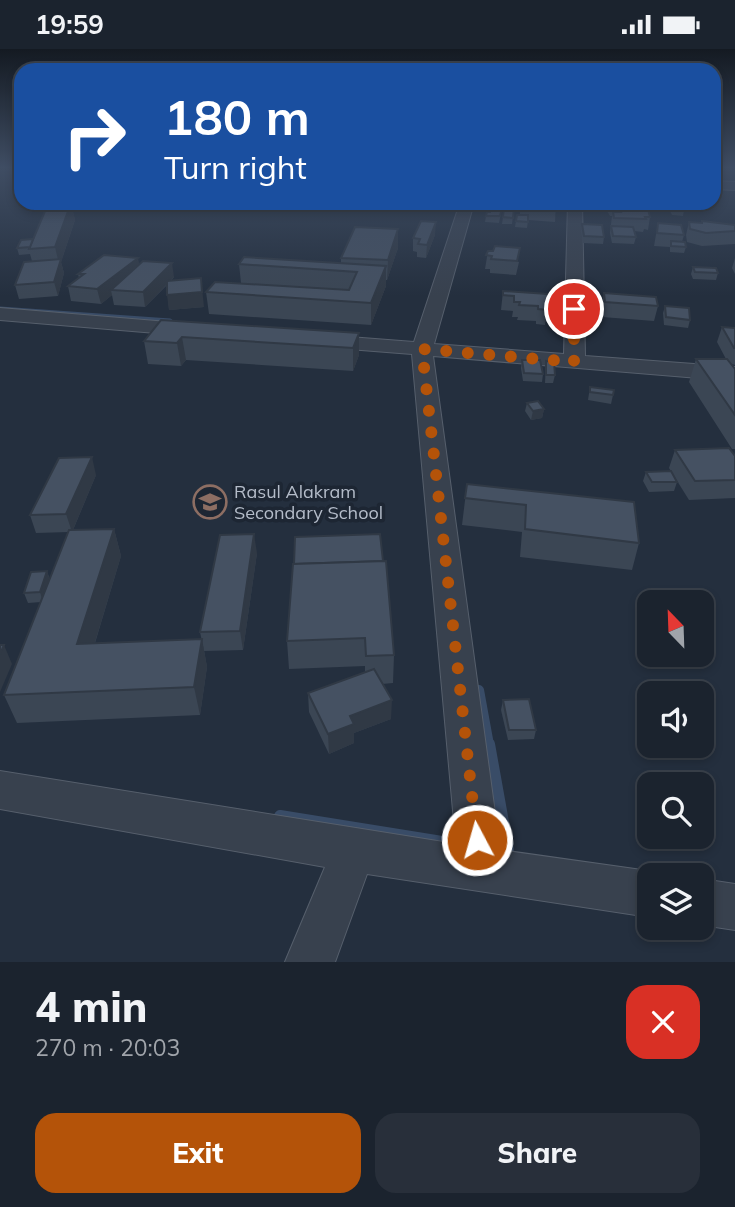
<!DOCTYPE html>
<html lang="en">
<head>
<meta charset="utf-8">
<style>
  :root { --surface:#1b232e; --page:#282f3a; --text:#f1f3f6; --muted:#a0a4aa; --line:#39404a; --accent:#b45309 }
  body { margin:0; font-family:Mulish,sans-serif; background:var(--page); color:var(--text); height:100vh; display:flex; flex-direction:column; font-size:26px; white-space:nowrap }
  * { box-sizing:border-box; margin:0 }
  p { font-size:23px; color:var(--muted) }
  .icon { flex:none; width:38px; height:38px; fill:none; stroke:currentColor; stroke-width:2; stroke-linecap:round; stroke-linejoin:round }
  .map { position:relative; height:913px; overflow:hidden }
  .side { display:flex; flex-direction:column; background:var(--surface); flex:1 }
  .side>* { flex:none }
  .banner { position:absolute; left:14px; top:14px; width:707px; height:147px; border-radius:21px; box-shadow:0 4px 10px #0003,0 0 0 2px var(--line); background:#1a4fa0; color:#fff; overflow:hidden }
  .needle { width:46px; rotate:337deg }
  .fabs { position:absolute; left:637px; top:541px; display:grid; gap:14px }
  .fabs a { display:grid; place-items:center; width:77px; height:77px; border-radius:14px; background:var(--surface); box-shadow:0 4px 10px #0003,0 0 0 2px var(--line); font-size:35px }
  .pin { position:absolute; display:grid; place-items:center; width:60px; height:60px; color:#fff; margin:-30px; border:4px solid #fff; border-radius:50%; box-shadow:0 2px 7px #0007 }
  .me { position:absolute; width:77px; margin:-38px; rotate:354deg; stroke-linejoin:round; filter:drop-shadow(0 0 5px #0008) }
  .turn { display:flex; align-items:center; gap:24px; height:147px; padding:0 35px; font-size:32px }
  .turn .icon { width:91px; height:91px; stroke-width:2.5 }
  .turn b { display:block; font-size:49px; line-height:60px }
  .round { display:grid; place-items:center; flex:none; width:74px; height:74px; border-radius:21px; background:var(--page) }
  .headline { display:flex; align-items:center; justify-content:space-between; height:119px; padding:0 35px }
  h1 { font-size:42px; font-weight:800; line-height:52px }
  .action { display:flex; gap:14px; margin-top:auto; padding:14px 35px }
  .action a { flex:1; height:80px; border-radius:21px; background:var(--accent); color:#fff; font-size:28px; font-weight:800; line-height:80px; text-align:center }
  .action a+a { background:var(--page); color:var(--text) }
  .status { display:flex; justify-content:space-between; align-items:center; height:49px; padding:0 35px; background:var(--surface); direction:ltr }
  .status svg { height:19px; fill:currentColor }
  .map>svg:first-child { display:block }
</style>
</head>
<body>
<div class="status"><b>19:59</b><svg viewBox="0 0 49 12"><path d="M0 12V9h3v3zM5 12V6h3v6zM10 12V3h3v9zM15 12V0h3v12zM26 1h20v11H26zM47 4h2v5h-2z"/></svg></div>
<div class="map">
<svg width="735" height="913" viewBox="0 0 735 913">
  <rect width="100%" height="100%" fill="#242f3e"/>
  <g fill="none" stroke-linecap="round" stroke-linejoin="round">
    <polyline stroke="#394c67" stroke-width="5" points="0,260 170,272"/>
    <polyline stroke="#394c67" stroke-width="10" points="479,641 489,696"/>
    <g stroke="#394c67" stroke-width="12">
      <polyline points="489,695 508,801"/>
      <polyline points="280,767 442,793"/>
    </g>
    <defs>
      <g id="minor">
        <polygon points="714,132 735,133 735,141 714,140"/>
        <polygon points="460,154 474,154 434,295 564,305 568,154 582,154 585,307 735,318 735,332 433,307 500,801 649,822 659,826 649,826 649,868 367,825 335,913 285,913 325,818 0,760 0,722 456,795 412,305 323,298 316,296 313,292 316,288 323,286 414,293"/>
        <polygon points="0,259 192,275 199,277 202,281 199,285 192,287 0,271"/>
        <polygon points="702,830 735,835 735,881 702,876"/>
      </g>
    </defs>
    <use href="#minor" stroke="#565f6c" stroke-width="2"/>
    <use href="#minor" fill="#38414e" fill-rule="evenodd"/>
  </g>
  <g fill="#3b4654">
    <polygon points="55,154 78,154 77,158 72,159 75,171 61,213 64,224 58,247 19,250 15,236 32,212 30,205 19,206 17,199 33,190"/>
    <polygon points="475,154 484,154 484,163 475,162"/>
    <polygon points="505,154 556,154 555,173 528,171 527,179 515,178 517,166 520,166 520,161 514,160 512,175 502,175"/>
    <polygon points="601,154 629,154 630,158 650,168 648,181 644,180 643,183 634,182 636,188 634,195 612,194 610,184 612,167 610,167 607,162 602,162 600,158"/>
    <polygon points="669,154 681,154 684,161 683,167 672,166 668,158"/>
    <polygon points="502,158 499,174 485,173 486,167"/>
    <polygon points="702,172 735,176 735,195 702,197 687,193 686,186 689,173 701,174"/>
    <polygon points="658,174 684,186 682,193 686,198 684,204 670,203 670,198 654,197"/>
    <polygon points="582,175 604,188 603,195 583,194 581,182"/>
    <polygon points="398,180 398,199 387,231 386,231 386,237 371,276 209,265 206,243 241,234 239,215 341,214 341,209"/>
    <polygon points="435,186 426,209 417,208 417,203 413,202 413,189"/>
    <polygon points="488,202 519,213 516,226 490,224 490,220 485,220"/>
    <polygon points="735,209 735,225 732,219"/>
    <polygon points="139,215 174,228 171,232 204,258 169,261 167,236 145,258 114,256 112,246 101,255 71,252 68,237 79,229 78,225"/>
    <polygon points="693,218 718,224 716,231 693,230 691,225"/>
    <polygon points="503,242 547,261 545,276 536,275 536,272 517,271 518,268 512,268 513,262 501,261"/>
    <polygon points="604,244 658,257 654,272 602,268 601,259"/>
    <polygon points="583,249 597,260 595,267 581,266"/>
    <polygon points="665,257 690,271 688,279 664,276 663,264"/>
    <polygon points="161,271 359,284 359,306 353,322 186,311 181,317 148,315 144,292"/>
    <polygon points="722,278 735,279 735,316 732,315 735,320 735,400 732,400 689,333 696,310 726,310 717,293"/>
    <polygon points="522,311 543,325 542,333 523,332 521,319"/>
    <polygon points="546,312 555,326 553,334 545,334"/>
    <polygon points="590,338 613,346 611,355 588,351"/>
    <polygon points="527,354 544,360 542,369 531,371 525,362"/>
    <polygon points="675,401 735,407 735,449 689,451 669,419"/>
    <polygon points="646,423 677,433 674,442 649,443 643,432"/>
    <polygon points="96,426 73,481 114,480 121,507 95,594 202,590 207,618 200,666 17,674 4,646 41,553 28,554 24,544 47,522 50,531 69,483 36,484 30,466"/>
    <polygon points="467,435 639,494 632,521 520,508 522,483 462,476"/>
    <polygon points="257,504 243,601 204,602 200,583"/>
    <polygon points="293,515 394,606 393,634 382,635 391,670 354,684 354,694 329,705 309,663 308,644 365,624 365,617 289,620 287,592"/>
    <polygon points="503,651 536,681 534,690 508,691 501,661"/>
  </g>
  <g fill="#303945">
    <polygon points="71,154 75,171 61,213 64,224 58,247 54,233 59,215 55,198"/>
    <polygon points="436,173 435,186 426,209 427,196"/>
    <polygon points="398,180 398,199 387,231 388,211"/>
    <polygon points="138,209 141,223 111,241 112,246 101,255 97,240"/>
    <polygon points="172,214 174,228 145,258 143,243"/>
    <polygon points="386,217 386,237 371,276 371,254"/>
    <polygon points="201,229 204,258 169,261 167,246"/>
    <polygon points="359,284 359,306 353,322 353,299"/>
    <polygon points="182,288 186,311 181,317 177,294"/>
    <polygon points="544,360 542,369 531,371 533,362"/>
    <polygon points="92,408 96,426 72,483 66,465"/>
    <polygon points="114,480 121,507 86,623 77,595"/>
    <polygon points="254,485 257,504 243,601 240,582"/>
    <polygon points="47,522 50,532 43,553 40,543"/>
    <polygon points="202,590 207,618 200,666 194,638"/>
    <polygon points="4,596 12,615 0,643 0,605"/>
    <polygon points="392,651 391,670 354,684 354,694 329,705 328,685 350,667"/>
  </g>
  <g fill="#455162" stroke="#303945" stroke-width="2">
    <polygon points="71,154 55,198 29,200 48,155"/>
    <rect x="475" y="154" width="9" height="2"/>
    <polygon points="523,154 556,154 556,160 521,158"/>
    <polygon points="611,154 629,154 630,156 612,155"/>
    <polygon points="670,154 681,154 684,161 674,160"/>
    <polygon points="492,157 502,158 500,167 486,167 487,163 490,163"/>
    <polygon points="619,157 638,158 648,160 650,168 645,168 646,170 614,169 613,163 621,163"/>
    <polygon points="504,158 514,158 513,169 503,168"/>
    <polygon points="517,166 528,166 528,173 516,172"/>
    <polygon points="421,172 436,173 427,196 418,195 420,190 413,189"/>
    <polygon points="702,172 735,176 735,182 706,184 690,180 689,173 702,174"/>
    <polygon points="658,174 681,176 684,186 657,184"/>
    <polygon points="582,175 602,176 604,188 584,187"/>
    <polygon points="611,177 633,178 636,188 613,187"/>
    <polygon points="355,178 398,180 388,211 341,209"/>
    <polygon points="33,190 30,198 17,199 21,191"/>
    <polygon points="671,192 685,193 686,198 671,197"/>
    <polygon points="495,197 520,199 517,212 491,210 492,207 486,206 488,202 493,202"/>
    <polygon points="104,206 138,209 97,240 68,237 84,225 78,225"/>
    <polygon points="244,208 386,217 371,254 206,243 215,233 349,241 357,223 239,215"/>
    <polygon points="61,210 54,233 15,236 24,213"/>
    <polygon points="143,212 172,214 143,243 111,241"/>
    <polygon points="693,218 716,219 718,224 695,223"/>
    <polygon points="201,229 202,243 167,246 167,232"/>
    <polygon points="503,242 548,245 547,261 538,260 538,257 519,256 520,253 514,253 514,247 503,246"/>
    <polygon points="604,244 656,248 658,257 605,253"/>
    <polygon points="583,249 597,250 597,260 582,258"/>
    <polygon points="665,257 689,259 690,271 666,268"/>
    <polygon points="161,271 359,284 353,299 182,288 177,294 144,292"/>
    <polygon points="722,278 735,279 735,299 734,299"/>
    <polygon points="696,310 727,310 735,320 735,366"/>
    <polygon points="522,311 540,311 543,325 524,324"/>
    <polygon points="546,312 554,313 555,326 546,326"/>
    <polygon points="590,338 614,341 613,346 590,343"/>
    <polygon points="538,352 544,360 533,362 527,354"/>
    <polygon points="729,399 735,407 735,431 695,432 675,401"/>
    <polygon points="92,408 66,465 30,466 59,409"/>
    <polygon points="671,422 677,433 652,433 646,423"/>
    <polygon points="467,435 634,453 639,494 525,480 526,456 465,449"/>
    <polygon points="114,480 77,595 202,590 194,638 4,646 69,481"/>
    <polygon points="254,485 240,582 200,583 220,486"/>
    <polygon points="380,485 383,512 294,515 295,488"/>
    <polygon points="386,512 394,606 366,607 365,589 287,592 293,515"/>
    <polygon points="47,522 40,543 24,544 31,523"/>
    <polygon points="0,596 4,596 0,605"/>
    <polygon points="374,620 392,651 350,667 354,675 328,685 308,644"/>
    <polygon points="529,650 536,681 509,681 503,651"/>
  </g>
  <linearGradient id="sky" x2="0" y2="1"><stop stop-color="#141a22"/><stop offset="0.48" stop-color="#3f4d63"/><stop offset="1" stop-color="#3f4d63" stop-opacity="0"/></linearGradient>
  <rect width="735" height="247" fill="url(#sky)"/>
  <g fill="none" stroke-linecap="round" stroke-linejoin="round">
    <polyline stroke="#b45309" stroke-width="12" stroke-dasharray="0 21.6" points="477,791 422,300 574,313 574,260"/>
  </g>
  <defs>
    <symbol id="school-ring" viewBox="-11 -11 22 22"><circle r="9.5" fill="#1d2633" stroke="#8d6e63" stroke-width="1.5"/><path d="M0-5L7-2L0 1L-7-2ZM-4 1L0 2.5L4 1V4Q0 6-4 4Z" fill="#8d6e63"/></symbol>
  </defs>
  <g fill-rule="evenodd">
    <use href="#school-ring" x="191" y="434" width="38" height="38"/>
  </g>
  <g text-anchor="middle" stroke-width="7" stroke-linejoin="round" paint-order="stroke">
    <g font-size="18" fill="#b4bcc9" stroke="#1d2633" text-anchor="start">
      <text x="234" y="449">Rasul Alakram<tspan x="234" dy="21">Secondary School</tspan></text>
    </g>
  </g>
</svg>
<div class="fabs">
<a><svg class="needle" viewBox="-14 -14 28 28"><path d="M0-13l5 13h-10z" fill="#e53935"/><path d="M0 13l5-13h-10z" fill="#a0a4aa"/></svg></a>
<a><svg class="icon" aria-label="sound" viewBox="0 0 24 24"><path d="M4 9h4l5-4v14l-5-4H4zM17 9q2 3 0 6"/></svg></a>
<a><svg class="icon" aria-label="search" viewBox="0 0 24 24"><circle cx="10" cy="10" r="6"/><path d="M15 15l6 6"/></svg></a>
<a><svg class="icon" aria-label="layers" viewBox="0 0 24 24"><path d="M12 4l9 5-9 5-9-5zM3 14l9 5 9-5"/></svg></a>
</div>
<div class="pin" style="left:574px;top:260px;background:#d93025"><svg class="icon" aria-label="arrive" viewBox="0 0 24 24"><path d="M6 21V4h12l-3 4 3 4H6"/></svg></div>
<svg class="me" style="left:477px;top:791px" viewBox="-20 -20 40 40"><circle r="17" fill="#b45309" stroke="#fff" stroke-width="3"/><path d="M0-11L8 9 0 5-8 9z" fill="#fff"/></svg>
<div class="banner">
<div class="turn"><svg class="icon" aria-label="right" viewBox="0 0 24 24"><path d="M7 20v-9h11M14 6l5 5-5 5"/></svg><div><b>180 m</b>Turn right</div></div>
</div>
</div>
<section class="side">
<div class="headline"><div><h1>4 min</h1><p>270 m · 20:03</p></div><a class="round" style="background:#d93025;color:#fff"><svg class="icon" aria-label="close" viewBox="0 0 24 24"><path d="M6 6l12 12M18 6L6 18"/></svg></a></div>
<div class="action"><a>Exit</a><a>Share</a></div>
</section>
</body>
</html>
